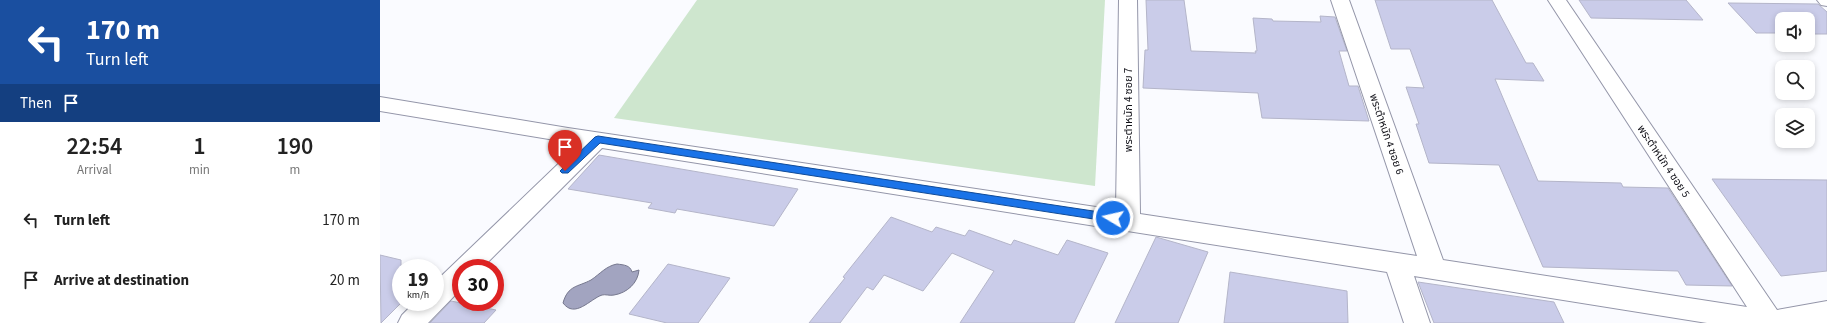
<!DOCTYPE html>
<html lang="en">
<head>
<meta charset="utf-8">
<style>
  :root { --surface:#fff; --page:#f2f2f2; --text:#222; --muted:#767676 }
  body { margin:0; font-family:"Source Sans 3","Noto Sans Thai",sans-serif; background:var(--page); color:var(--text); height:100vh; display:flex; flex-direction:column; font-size:15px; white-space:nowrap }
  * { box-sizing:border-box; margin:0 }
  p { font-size:13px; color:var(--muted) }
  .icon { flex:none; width:22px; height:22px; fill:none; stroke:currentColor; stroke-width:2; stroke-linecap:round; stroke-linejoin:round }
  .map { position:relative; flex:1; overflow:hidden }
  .sheet { display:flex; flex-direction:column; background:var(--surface); width:380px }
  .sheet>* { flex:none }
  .banner { background:#1a4fa0; color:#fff; overflow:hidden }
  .fabs { position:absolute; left:1395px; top:12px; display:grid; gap:8px }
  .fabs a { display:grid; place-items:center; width:40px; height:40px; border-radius:8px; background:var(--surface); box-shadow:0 2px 6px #0003; font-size:20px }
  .speed { position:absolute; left:12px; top:259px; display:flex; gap:8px; font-size:20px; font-weight:700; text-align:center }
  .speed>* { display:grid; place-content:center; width:52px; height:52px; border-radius:50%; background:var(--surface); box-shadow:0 2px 6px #0003; line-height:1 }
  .speed small { font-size:10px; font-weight:400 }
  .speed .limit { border:6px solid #d22; background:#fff; color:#111 }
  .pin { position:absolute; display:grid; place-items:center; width:34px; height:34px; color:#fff; margin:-41px -17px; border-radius:50% 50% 50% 0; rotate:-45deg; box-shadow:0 0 4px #0007 }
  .pin .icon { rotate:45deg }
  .me { position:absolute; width:44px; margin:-22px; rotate:279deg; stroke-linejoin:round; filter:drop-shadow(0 0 3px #0008) }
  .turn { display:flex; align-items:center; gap:14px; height:84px; padding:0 20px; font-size:18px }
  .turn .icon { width:52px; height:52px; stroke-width:2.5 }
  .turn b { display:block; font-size:28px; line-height:34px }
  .then { display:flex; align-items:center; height:38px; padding:0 20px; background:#0003; gap:8px; font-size:15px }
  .eta { display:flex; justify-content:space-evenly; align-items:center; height:68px; text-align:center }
  .eta b { font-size:24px; font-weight:600; line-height:28px }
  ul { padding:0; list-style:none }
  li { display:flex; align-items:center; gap:12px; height:60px; padding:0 20px }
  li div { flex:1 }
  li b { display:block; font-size:15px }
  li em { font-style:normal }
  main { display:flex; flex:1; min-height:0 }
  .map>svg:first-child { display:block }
</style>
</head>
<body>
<main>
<section class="sheet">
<div class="banner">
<div class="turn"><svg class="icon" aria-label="left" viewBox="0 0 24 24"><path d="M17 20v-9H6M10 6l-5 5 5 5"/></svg><div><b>170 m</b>Turn left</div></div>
<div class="then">Then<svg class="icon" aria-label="arrive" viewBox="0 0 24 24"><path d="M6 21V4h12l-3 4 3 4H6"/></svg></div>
</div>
<div class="eta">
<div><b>22:54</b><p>Arrival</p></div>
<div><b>1</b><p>min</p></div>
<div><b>190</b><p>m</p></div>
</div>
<ul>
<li><svg class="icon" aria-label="left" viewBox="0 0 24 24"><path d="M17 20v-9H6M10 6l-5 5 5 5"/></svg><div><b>Turn left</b></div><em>170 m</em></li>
<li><svg class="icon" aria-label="arrive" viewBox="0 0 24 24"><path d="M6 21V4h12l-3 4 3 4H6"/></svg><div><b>Arrive at destination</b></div><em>20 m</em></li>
</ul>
</section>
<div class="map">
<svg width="1447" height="323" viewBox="0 0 1447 323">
  <rect width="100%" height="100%" fill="#fafbff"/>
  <polygon fill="#cee6ce" points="317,0 725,0 715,186 234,118"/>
  <path fill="#a2a4c0" stroke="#76788e" d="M237,264C244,265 250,265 252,272L259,270C258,283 247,293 234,295C230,296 225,294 222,295C210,299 195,319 183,303C188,285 198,287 211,280C220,274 226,266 237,264Z"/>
  <g fill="#cacce9" stroke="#b4b5c9">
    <polygon points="766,0 804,0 811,51 876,53 875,51 877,51 873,18 892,19 893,21 941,22 940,16 955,17 967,51 959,51 969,86 978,86 989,121 882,118 878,93 763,88 765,50 768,50"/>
    <polygon points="995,0 1112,0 1146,63 1153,63 1164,81 1115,79 1158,181 1241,183 1243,187 1288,188 1352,286 1306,285 1298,271 1163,267 1119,165 1049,163 1036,124 1039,124 1026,87 1044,88 1030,49 1011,49"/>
    <polygon points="1199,0 1306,0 1323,20 1211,18"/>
    <polygon points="1348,3 1438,4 1447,12 1447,34 1428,34 1428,19 1402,19 1402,33 1376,33"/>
    <polygon points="219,155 418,189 394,226 297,209 295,213 268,208 272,203 188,189"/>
    <polygon points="1332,179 1447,180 1447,271 1401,276"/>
    <polygon points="511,217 552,232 556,227 585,236 589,230 631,245 634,240 678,255 687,240 728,253 694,323 580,323 614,271 572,253 543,291 504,275 493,290 487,287 460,323 429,323 465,278 463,277"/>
    <polygon points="776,237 828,252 798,323 735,323"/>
    <polygon points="0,255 21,260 21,303 1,323"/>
    <polygon points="288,264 350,278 318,323 287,323 249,314"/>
    <polygon points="850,272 967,291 968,323 844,323"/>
    <polygon points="1038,282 1174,302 1184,323 1054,323"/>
    <polygon points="71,301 116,310 104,323 50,323"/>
  </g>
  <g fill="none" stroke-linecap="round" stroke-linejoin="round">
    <defs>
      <g id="minor">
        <polygon points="739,0 757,0 760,214 1037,256 951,0 969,0 1063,260 1367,307 1168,0 1186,0 1397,310 1447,301 1447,323 1327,323 1034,276 1050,323 1024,323 1007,272 222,148 102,268 81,268 81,289 48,323 18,323 22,315 35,302 55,302 55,282 199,144 0,111 0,97 188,128 736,210"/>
        <polygon points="1437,0 1447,0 1447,6 1441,5"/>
      </g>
    </defs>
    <use href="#minor" stroke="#9496a9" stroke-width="2"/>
    <use href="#minor" fill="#fff" fill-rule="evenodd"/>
  </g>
  <polygon fill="#1a73e8" stroke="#114b97" points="218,136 733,214 738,218 733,222 220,143 188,173 182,173 180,171 182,169 215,137"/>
  <g text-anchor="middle" stroke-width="3" stroke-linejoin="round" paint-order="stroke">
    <g font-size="11" fill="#111118" stroke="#fff">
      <text transform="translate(748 110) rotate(-90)" y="4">พระตำหนัก 4 ซอย 7</text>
      <text transform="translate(1007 134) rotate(71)" y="4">พระตำหนัก 4 ซอย 6</text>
      <text transform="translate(1284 161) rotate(56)" y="4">พระตำหนัก 4 ซอย 5</text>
    </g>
  </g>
</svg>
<div class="fabs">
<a><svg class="icon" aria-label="sound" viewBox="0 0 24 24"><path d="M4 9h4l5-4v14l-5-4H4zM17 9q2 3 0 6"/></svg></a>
<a><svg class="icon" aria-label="search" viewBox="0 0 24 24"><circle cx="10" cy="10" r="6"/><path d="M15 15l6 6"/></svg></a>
<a><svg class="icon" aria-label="layers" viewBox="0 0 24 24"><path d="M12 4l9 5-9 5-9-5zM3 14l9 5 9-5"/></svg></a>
</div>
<div class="speed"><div>19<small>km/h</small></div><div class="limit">30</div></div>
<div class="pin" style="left:185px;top:171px;background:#d93025"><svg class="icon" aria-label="arrive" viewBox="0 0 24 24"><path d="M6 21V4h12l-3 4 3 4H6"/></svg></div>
<svg class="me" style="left:733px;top:218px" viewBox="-20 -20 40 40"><circle r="17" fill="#1a73e8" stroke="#fff" stroke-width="3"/><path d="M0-11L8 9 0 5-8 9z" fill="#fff"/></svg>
</div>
</main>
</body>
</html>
